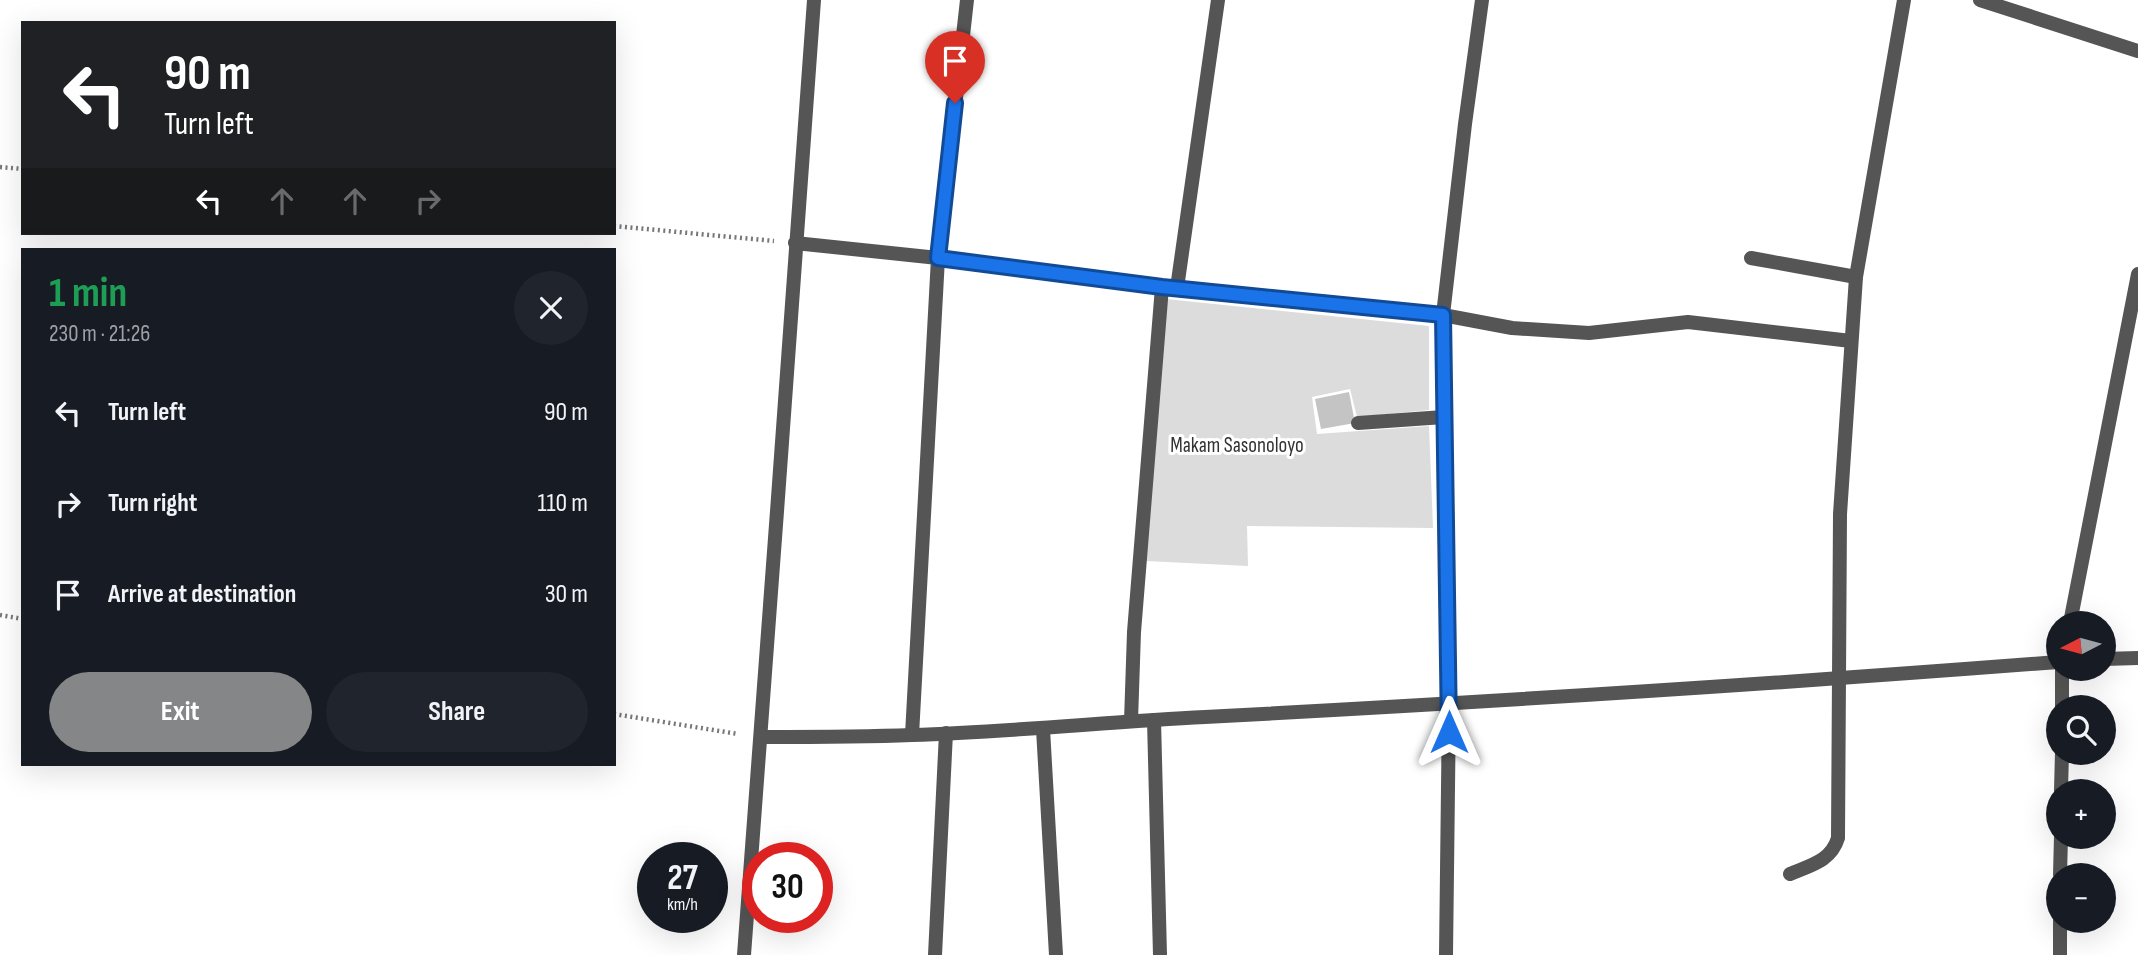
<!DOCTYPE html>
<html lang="en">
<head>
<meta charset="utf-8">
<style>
  :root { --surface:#171b24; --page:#20242c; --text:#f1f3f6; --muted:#9ea1a6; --accent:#858687 }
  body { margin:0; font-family:"Sofia Sans Condensed",sans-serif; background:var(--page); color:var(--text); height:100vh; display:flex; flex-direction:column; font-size:26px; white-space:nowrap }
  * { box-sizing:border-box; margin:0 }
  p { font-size:23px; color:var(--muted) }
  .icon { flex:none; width:38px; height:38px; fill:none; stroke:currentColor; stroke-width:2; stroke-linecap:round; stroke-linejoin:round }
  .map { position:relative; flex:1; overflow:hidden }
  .sheet { position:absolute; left:21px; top:248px; width:595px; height:518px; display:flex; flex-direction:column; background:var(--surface); border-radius:0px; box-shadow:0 7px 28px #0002 }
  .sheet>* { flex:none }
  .top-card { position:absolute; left:21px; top:21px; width:595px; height:214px; border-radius:0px; box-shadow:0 7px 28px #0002; background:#202124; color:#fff; overflow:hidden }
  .needle { width:46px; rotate:264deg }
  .controls { position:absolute; left:2046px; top:611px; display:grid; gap:14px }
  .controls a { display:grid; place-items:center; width:70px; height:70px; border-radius:50%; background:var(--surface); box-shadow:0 7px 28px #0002; font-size:35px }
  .speed { position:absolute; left:637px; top:842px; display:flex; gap:14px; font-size:35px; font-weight:700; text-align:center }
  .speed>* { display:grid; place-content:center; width:91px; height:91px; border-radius:50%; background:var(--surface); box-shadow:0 7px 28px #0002; line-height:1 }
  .speed small { font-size:18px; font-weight:400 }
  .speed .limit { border:10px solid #d22; background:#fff; color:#111 }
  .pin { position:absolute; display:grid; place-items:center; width:60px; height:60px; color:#fff; margin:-72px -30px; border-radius:50% 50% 50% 0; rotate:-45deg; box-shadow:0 0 7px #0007 }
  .pin .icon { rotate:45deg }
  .me { position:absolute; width:77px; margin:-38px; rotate:0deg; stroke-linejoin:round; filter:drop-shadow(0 0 5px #0008) }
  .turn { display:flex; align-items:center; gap:24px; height:147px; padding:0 28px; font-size:32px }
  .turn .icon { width:91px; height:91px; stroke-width:2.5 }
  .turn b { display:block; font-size:49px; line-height:60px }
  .lanes { display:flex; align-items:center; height:66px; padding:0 28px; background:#0003; justify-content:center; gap:35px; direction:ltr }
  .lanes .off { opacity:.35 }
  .round { display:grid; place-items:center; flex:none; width:74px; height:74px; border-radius:37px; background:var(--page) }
  .summary { display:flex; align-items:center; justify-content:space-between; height:119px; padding:0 28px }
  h1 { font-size:42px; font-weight:700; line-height:52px; color:#1e9e55 }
  .cta { display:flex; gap:14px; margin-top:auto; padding:14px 28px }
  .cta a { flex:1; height:80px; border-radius:42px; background:var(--accent); color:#fff; font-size:28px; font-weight:700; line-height:80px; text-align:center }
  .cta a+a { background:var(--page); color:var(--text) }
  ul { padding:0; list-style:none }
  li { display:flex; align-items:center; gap:21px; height:91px; padding:0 28px }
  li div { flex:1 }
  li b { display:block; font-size:26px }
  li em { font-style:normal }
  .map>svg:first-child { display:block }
</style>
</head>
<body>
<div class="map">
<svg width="2138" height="955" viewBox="0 0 2138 955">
  <rect width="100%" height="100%" fill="#fff"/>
  <polygon fill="#dcdcdc" points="1166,299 1429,326 1429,410 1357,417 1350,389 1312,397 1317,434 1429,426 1433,528 1247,526 1248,566 1146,561"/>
  <polygon fill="#c4c4c4" points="1349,392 1355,423 1321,429 1315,399"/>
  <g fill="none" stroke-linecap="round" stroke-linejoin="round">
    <g stroke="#777" stroke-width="4.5" stroke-dasharray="2 3.5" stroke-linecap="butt">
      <polyline points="0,167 23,169"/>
      <polyline points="614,226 774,241"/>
      <polyline points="0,615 23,619"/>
      <polyline points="614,714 738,734"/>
    </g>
    <polyline stroke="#555" stroke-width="14" points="1358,423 1444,417"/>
    <g stroke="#555" stroke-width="14">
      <polyline points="1980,0 2138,51"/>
      <polyline points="795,243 938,258 1162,287 1443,315 1512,328 1589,333 1688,322 1851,341"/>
      <polyline points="1751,258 1856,277"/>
      <polyline points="1177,288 1218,0"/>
      <polyline points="2070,623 2138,274"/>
      <polyline points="2104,659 2138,658"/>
      <polyline points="2062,707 2062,668"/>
      <polyline points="1154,720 1160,955"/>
      <polyline points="1131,721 1134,632 1162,287"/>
      <polyline points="1043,729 1056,955"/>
      <polyline points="912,735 938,258 967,0"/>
      <path d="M762,737C812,737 862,737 912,735C1010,732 1107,722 1205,717C1489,702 1774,684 2058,662"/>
      <polyline points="2061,791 2062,752"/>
      <path d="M1790,874C1811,865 1831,861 1838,838L1840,514L1856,277L1904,0"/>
      <polyline points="2060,875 2061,836"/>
      <path d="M744,955C770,637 789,318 814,0"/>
      <polyline points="935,955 946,733"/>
      <polyline points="1446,955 1449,704 1443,315 1465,124 1482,0"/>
      <polyline points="2060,955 2060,920"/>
    </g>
  </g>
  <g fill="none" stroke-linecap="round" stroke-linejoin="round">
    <defs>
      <polyline id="route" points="955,103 938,258 1162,287 1443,315 1449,732"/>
    </defs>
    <use href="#route" stroke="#114b97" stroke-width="18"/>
    <use href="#route" stroke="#1a73e8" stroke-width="12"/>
  </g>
  <g text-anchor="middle" stroke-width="6" stroke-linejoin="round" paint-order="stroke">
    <g font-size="21" fill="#333" stroke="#fff">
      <text x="1237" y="452">Makam Sasonoloyo</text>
    </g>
  </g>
</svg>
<div class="controls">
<a><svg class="needle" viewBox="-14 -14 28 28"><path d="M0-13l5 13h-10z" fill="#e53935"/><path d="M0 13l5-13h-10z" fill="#9ea1a6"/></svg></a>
<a><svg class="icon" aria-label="search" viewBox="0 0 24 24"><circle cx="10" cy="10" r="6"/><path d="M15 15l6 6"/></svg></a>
<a>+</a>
<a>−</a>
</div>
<div class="speed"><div>27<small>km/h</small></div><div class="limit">30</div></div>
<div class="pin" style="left:955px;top:103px;background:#d93025"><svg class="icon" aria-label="arrive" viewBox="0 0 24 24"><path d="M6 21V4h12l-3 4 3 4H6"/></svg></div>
<svg class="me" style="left:1449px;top:732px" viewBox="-20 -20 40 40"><path d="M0-17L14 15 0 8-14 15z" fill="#1a73e8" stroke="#fff" stroke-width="4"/></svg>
<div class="top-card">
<div class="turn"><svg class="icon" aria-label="left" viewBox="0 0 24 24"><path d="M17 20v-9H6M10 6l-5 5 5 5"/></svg><div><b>90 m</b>Turn left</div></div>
<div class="lanes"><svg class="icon" aria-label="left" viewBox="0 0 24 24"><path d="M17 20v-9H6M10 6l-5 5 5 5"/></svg><svg class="icon off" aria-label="ahead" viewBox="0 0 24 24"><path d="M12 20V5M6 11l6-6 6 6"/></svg><svg class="icon off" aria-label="ahead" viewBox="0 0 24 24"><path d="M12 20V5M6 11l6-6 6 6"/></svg><svg class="icon off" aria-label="right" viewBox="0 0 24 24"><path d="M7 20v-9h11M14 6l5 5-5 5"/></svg></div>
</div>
<section class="sheet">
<div class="summary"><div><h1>1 min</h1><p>230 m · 21:26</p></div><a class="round"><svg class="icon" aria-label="close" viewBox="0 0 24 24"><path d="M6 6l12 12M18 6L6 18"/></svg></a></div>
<ul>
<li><svg class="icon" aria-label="left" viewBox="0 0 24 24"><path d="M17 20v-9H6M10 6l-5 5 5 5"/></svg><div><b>Turn left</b></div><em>90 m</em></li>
<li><svg class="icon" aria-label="right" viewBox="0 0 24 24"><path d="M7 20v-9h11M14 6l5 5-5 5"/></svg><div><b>Turn right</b></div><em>110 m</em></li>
<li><svg class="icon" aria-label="arrive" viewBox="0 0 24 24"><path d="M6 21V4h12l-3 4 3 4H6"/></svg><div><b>Arrive at destination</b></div><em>30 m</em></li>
</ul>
<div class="cta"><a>Exit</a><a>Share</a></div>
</section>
</div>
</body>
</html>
